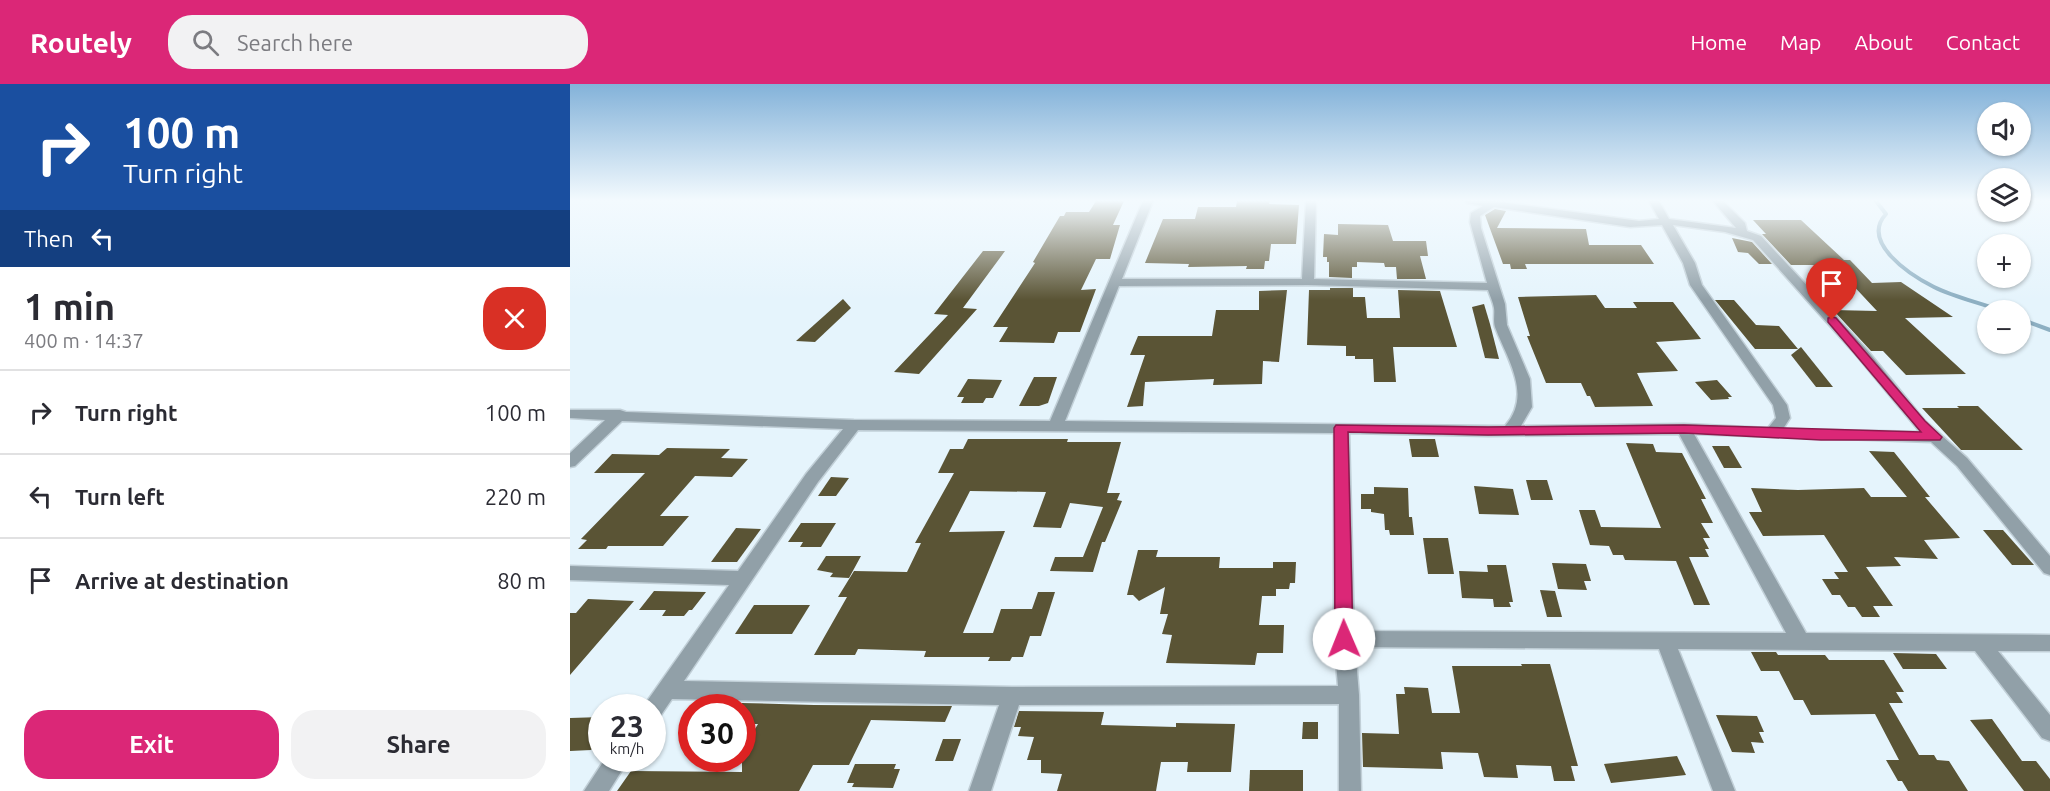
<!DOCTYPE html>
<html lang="en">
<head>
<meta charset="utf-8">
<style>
  :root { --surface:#fff; --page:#f2f2f3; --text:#2b2b33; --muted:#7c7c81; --line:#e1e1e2; --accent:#db2777 }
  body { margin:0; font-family:Ubuntu,sans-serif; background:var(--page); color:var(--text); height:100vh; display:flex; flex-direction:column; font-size:22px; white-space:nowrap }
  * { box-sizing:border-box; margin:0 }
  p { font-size:20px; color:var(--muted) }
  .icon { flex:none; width:33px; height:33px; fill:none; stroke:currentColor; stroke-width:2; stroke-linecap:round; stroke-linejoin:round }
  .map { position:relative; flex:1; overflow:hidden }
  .drawer { display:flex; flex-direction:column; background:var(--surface); width:570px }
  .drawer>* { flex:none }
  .guide { background:#1a4fa0; color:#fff; overflow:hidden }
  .buttons { position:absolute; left:1407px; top:18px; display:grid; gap:12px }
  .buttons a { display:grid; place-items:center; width:54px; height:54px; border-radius:50%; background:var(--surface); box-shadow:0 2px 4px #0004; font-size:30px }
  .speed { position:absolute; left:18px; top:610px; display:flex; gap:12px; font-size:30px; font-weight:700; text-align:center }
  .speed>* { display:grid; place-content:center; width:78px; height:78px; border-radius:50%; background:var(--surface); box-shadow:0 2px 4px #0004; line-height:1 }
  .speed small { font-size:15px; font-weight:400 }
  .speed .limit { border:9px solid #d22; background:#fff; color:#111 }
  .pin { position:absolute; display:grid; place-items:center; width:51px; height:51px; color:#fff; margin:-62px -26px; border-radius:50% 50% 50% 0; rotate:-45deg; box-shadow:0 0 6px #0007 }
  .pin .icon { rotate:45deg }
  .me { position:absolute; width:66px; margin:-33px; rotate:359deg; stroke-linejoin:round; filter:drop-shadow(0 0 4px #0008) }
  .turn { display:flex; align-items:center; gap:21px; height:126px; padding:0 24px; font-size:27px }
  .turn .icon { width:78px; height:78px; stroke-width:2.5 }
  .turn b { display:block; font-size:42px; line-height:51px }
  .then { display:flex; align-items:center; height:57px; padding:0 24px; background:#0003; gap:12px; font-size:22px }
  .round { display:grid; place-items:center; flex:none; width:63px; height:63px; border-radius:24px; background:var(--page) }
  .overview { display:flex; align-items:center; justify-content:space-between; height:102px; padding:0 24px }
  h1 { font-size:36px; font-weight:700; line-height:45px }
  .button { display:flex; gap:12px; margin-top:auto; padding:12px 24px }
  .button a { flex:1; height:69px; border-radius:24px; background:var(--accent); color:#fff; font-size:24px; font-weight:700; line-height:69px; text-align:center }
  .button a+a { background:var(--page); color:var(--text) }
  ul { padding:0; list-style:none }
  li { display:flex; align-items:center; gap:18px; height:84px; padding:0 24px; border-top:2px solid var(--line) }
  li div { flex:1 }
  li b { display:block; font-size:22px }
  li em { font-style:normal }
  header { display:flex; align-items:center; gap:36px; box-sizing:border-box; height:84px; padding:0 30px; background:var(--accent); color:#fff }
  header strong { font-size:28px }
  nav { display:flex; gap:33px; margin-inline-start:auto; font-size:21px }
  .search { width:420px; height:54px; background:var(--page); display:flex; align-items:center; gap:15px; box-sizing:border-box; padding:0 21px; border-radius:24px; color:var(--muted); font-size:22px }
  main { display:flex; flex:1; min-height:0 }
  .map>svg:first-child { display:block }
</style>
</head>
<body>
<header>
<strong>Routely</strong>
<div class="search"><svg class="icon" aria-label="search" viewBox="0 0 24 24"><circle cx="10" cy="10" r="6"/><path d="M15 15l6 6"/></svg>Search here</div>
<nav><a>Home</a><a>Map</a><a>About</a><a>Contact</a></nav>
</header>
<main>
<section class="drawer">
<div class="guide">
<div class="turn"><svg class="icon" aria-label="right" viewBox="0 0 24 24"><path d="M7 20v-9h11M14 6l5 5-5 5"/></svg><div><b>100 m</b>Turn right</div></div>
<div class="then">Then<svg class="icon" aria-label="left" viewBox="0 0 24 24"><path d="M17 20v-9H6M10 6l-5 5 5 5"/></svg></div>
</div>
<div class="overview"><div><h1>1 min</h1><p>400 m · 14:37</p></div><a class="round" style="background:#d93025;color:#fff"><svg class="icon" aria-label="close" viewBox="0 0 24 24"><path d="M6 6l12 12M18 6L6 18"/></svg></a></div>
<ul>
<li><svg class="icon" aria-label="right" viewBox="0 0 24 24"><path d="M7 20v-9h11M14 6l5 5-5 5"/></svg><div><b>Turn right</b></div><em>100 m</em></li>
<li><svg class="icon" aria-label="left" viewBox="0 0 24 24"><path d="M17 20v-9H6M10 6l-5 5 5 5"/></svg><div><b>Turn left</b></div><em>220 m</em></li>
<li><svg class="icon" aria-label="arrive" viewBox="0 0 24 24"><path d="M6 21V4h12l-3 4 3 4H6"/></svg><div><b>Arrive at destination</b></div><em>80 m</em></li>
</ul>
<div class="button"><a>Exit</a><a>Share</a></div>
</section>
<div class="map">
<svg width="1480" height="707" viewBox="0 0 1480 707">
  <rect width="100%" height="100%" fill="#e5f4fc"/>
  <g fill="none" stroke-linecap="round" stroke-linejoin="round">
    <g stroke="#8dafc2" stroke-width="4">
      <path d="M1306,117L1316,130C1290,158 1340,191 1364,203C1384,213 1407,218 1429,226"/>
      <polyline points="1450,235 1480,246"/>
    </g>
  </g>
  <g fill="#5a5435">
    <polygon points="526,117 554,117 543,141 550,141 540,175 526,175 511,206 526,205 510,248 488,248 484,259 429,258 438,243 423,243 465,179 463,178 490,132 494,132 496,128 519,128"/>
    <polygon points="667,117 700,117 699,120 729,121 726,160 701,160 699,177 695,177 694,185 676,185 677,182 618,183 619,180 575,179 593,135 625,135 628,123 666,123"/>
    <polygon points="925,125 936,127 927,144 1016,145 1019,161 1071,161 1084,180 955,180 957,185 941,185 940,180 933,180 915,131"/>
    <polygon points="1183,136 1231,136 1274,176 1280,176 1302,199 1331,198 1383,233 1335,234 1396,290 1336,291 1313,267 1301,267 1263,226 1307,227 1264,181 1221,181 1192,150 1196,150"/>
    <polygon points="768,140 818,141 823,157 856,157 858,172 850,172 856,195 827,195 826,183 815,183 814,179 787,178 787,183 782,183 782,194 759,193 759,178 757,178 757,173 753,173 754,150 768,151"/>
    <polygon points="1162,154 1182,158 1202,180 1189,180 1178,169 1168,168"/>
    <polygon points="413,167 435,167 393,224 407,225 349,290 324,288 378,231 364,230"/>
    <polygon points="760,204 783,204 783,213 795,213 797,234 830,234 828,206 870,207 887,263 823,263 826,298 804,298 803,275 785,275 785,272 776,272 776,262 737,261 739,206 760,206"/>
    <polygon points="717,206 709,278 693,277 692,300 643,301 644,295 575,298 573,322 557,323 575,271 560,271 568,252 642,252 646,226 689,226 689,207"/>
    <polygon points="1026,211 1035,224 1067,224 1063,218 1103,218 1131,255 1086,258 1108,287 1067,289 1083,322 1025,323 1020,312 1017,312 1011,299 976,299 957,252 960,252 948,213"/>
    <polygon points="273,215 281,224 245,258 226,257"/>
    <polygon points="1145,216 1164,216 1186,241 1209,242 1228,265 1185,265"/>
    <polygon points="914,220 920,240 929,275 915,274 902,223"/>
    <polygon points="1231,263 1263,303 1246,303 1221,271"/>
    <polygon points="464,293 487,293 478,319 469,322 449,322"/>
    <polygon points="398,295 432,296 423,314 416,314 413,319 391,319 394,313 387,313"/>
    <polygon points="1147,296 1162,313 1158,313 1159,315 1141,316 1125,298"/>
    <polygon points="1387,322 1408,322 1453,366 1391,366 1352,324 1389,324"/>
    <polygon points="398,355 498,355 497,358 551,358 537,409 550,409 547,416 552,417 535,458 532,458 523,488 480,487 485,473 513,473 533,423 500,419 491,444 463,443 476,408 400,407 379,448 435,447 393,549 423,549 431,525 462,525 468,508 485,508 471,552 460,552 453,573 442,573 440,577 418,577 420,573 354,573 356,567 288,565 285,571 244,571 277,513 268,513 284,487 337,488 351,459 345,459 384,389 368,389 380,365 393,365"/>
    <polygon points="839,355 865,355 869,373 842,373"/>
    <polygon points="1056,359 1083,360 1086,368 1112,369 1136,415 1131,415 1143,439 1131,439 1140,454 1133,454 1139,465 1135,465 1139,473 1119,473 1140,521 1124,521 1106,477 1055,476 1053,471 1043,471 1039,462 1020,461 1009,426 1025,426 1031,443 1091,444"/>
    <polygon points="1142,362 1159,362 1172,384 1154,384"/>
    <polygon points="97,364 160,365 151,374 178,375 162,393 125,392 90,432 119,432 93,462 38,462 36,465 8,465 17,456 11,455 75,389 24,389 42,370 89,371"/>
    <polygon points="1299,367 1324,368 1360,413 1355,413 1390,454 1354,456 1368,475 1324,473 1331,482 1296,483 1323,522 1303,522 1310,533 1292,533 1285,523 1278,523 1270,511 1262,511 1252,495 1269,495 1264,488 1278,488 1254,451 1193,452 1179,428 1192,428 1181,404 1228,406 1294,404 1301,413 1337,413"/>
    <polygon points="261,393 279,394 266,412 248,412"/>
    <polygon points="956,396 977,396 983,416 961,416"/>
    <polygon points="904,402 943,405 949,431 909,430"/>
    <polygon points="804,403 838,404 839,433 842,433 844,451 820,451 819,446 815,446 814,430 801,428 801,425 791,425 791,410 804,410"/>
    <polygon points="231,439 266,439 251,463 230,463 233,458 218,458"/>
    <polygon points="166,444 191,445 167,478 141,478"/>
    <polygon points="1413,446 1433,446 1464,481 1442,481"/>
    <polygon points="853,454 878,454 884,490 858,490"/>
    <polygon points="568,466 588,466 586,473 650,473 649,484 703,484 703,478 726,478 725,499 720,499 719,505 706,505 706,512 692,512 689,541 714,541 713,569 687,569 685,581 596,579 602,551 592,550 598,530 590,530 595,503 569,517 563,511 557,511"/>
    <polygon points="256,472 291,472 279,494 260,493 263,489 247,486"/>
    <polygon points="982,479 1016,480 1021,497 1014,497 1017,506 988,505"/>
    <polygon points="917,481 936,481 943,518 939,518 941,523 924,523 923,515 892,514 889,487 918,488"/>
    <polygon points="970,506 985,507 992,533 977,533"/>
    <polygon points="84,507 136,508 122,526 119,526 114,532 92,532 96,526 69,526"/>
    <polygon points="18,515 64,517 0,591 0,529 6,529"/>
    <polygon points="184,521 240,521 222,550 165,550"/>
    <polygon points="1181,568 1206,568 1208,571 1255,571 1259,576 1314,576 1334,608 1326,608 1333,619 1319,619 1349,671 1364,671 1367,676 1379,677 1398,707 1338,707 1332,697 1328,697 1316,676 1329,676 1305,630 1241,631 1233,616 1224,616 1209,587 1191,587"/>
    <polygon points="1323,569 1366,570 1377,585 1333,585"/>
    <polygon points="951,580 980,580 1008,682 1001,682 1005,697 984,697 981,682 946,681 948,694 914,693 908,669 871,668 873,685 793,683 792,649 829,650 826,610 835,610 834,603 858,604 862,629 890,629 882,582 952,582"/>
    <polygon points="172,619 244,621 382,622 375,638 301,636 279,681 243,681 229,707 47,707 61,687 172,688 172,666 188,640 172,640"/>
    <polygon points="449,627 534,628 531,641 606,643 606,639 665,640 661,688 617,688 618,678 591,678 586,707 487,707 492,690 471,689 471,676 457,676 464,653 448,652 451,643 444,643"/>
    <polygon points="1146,631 1187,632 1194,648 1189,648 1194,659 1181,658 1185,669 1162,668"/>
    <polygon points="32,633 32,652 21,666 0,667 0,634"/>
    <polygon points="1422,635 1452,677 1466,677 1480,695 1480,707 1454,707 1400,636"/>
    <polygon points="733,638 748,638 748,655 732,655"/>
    <polygon points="373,655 391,655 383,677 365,677"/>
    <polygon points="1107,672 1116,691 1041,699 1034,680"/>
    <polygon points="285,680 326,680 324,685 330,685 323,704 282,703 284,699 277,699"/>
    <polygon points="680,686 733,686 733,707 679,707"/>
  </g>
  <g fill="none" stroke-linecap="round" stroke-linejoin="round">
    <defs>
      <g id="minor">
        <path d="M573,117H583L552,195H732L736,117H746L744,195L917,199L900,138L901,129L913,122L897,119L895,117H923L1069,137L1089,135L1079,117H1089L1099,135L1166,144L1143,117H1153L1175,139L1177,147L1191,152L1297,266L1355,337L1397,374L1480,472V491L1474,489L1387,382L1361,358L1124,350L1236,549L1480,551V567H1428L1480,631V657L1472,654L1405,567L1108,565L1165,707H1143L1089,565L785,563L789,611L791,707H769V620L449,621L421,707H399L429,621L102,615L89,634L82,636V624H73L75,620L159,501L0,496V482L168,487L236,390L273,345L52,337L5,382L0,383V369L35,336L0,334V326H50L56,328L284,336L480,337ZM924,123L1060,143L1092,141L1113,179L1120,201L1203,321L1206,334L1198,344L1114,340L951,342L962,323L960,295L937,241L935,220L911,144L910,132ZM1103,141L1155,148L1183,156L1287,272L1350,348L1213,345L1220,334L1217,321L1132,201L1125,179ZM738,201L918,206C920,212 923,218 924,224C925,230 923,236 925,243C937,275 963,311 935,342H919L495,337L549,202ZM288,346L764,349V555L768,602L442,603L114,597L248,398ZM779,349L919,352L1109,350L1216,549L784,547Z"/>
        <polygon points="35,675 59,675 39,707 14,707"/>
      </g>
    </defs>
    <use href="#minor" stroke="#c1cfd7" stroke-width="3"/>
    <use href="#minor" fill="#91a0a8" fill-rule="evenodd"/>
  </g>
  <linearGradient id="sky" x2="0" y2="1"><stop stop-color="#83b2d9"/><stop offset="0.54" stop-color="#f3fafe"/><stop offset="1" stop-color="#f3fafe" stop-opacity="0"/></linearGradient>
  <rect width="1480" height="216" fill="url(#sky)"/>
  <polygon fill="#db2777" stroke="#8e194d" stroke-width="1.5" points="1262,233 1266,234 1355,337 1372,353 1370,356 1251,356 1114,349 918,351 778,348 783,555 781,560 774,563 768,560 765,555 764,344 766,341 918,343 1114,341 1351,348 1258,238 1258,234"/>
</svg>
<div class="buttons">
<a><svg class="icon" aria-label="sound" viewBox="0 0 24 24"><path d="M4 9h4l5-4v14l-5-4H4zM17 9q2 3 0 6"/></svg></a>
<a><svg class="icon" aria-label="layers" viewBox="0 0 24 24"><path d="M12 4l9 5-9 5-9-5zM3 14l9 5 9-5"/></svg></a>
<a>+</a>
<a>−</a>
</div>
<div class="speed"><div>23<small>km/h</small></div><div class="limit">30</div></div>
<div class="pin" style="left:1262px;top:236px;background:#d93025"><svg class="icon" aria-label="arrive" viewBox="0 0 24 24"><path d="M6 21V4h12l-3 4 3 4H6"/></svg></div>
<svg class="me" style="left:774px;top:555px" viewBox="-20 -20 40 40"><circle r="19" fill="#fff"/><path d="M0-13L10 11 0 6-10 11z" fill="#db2777"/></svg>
</div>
</main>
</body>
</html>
